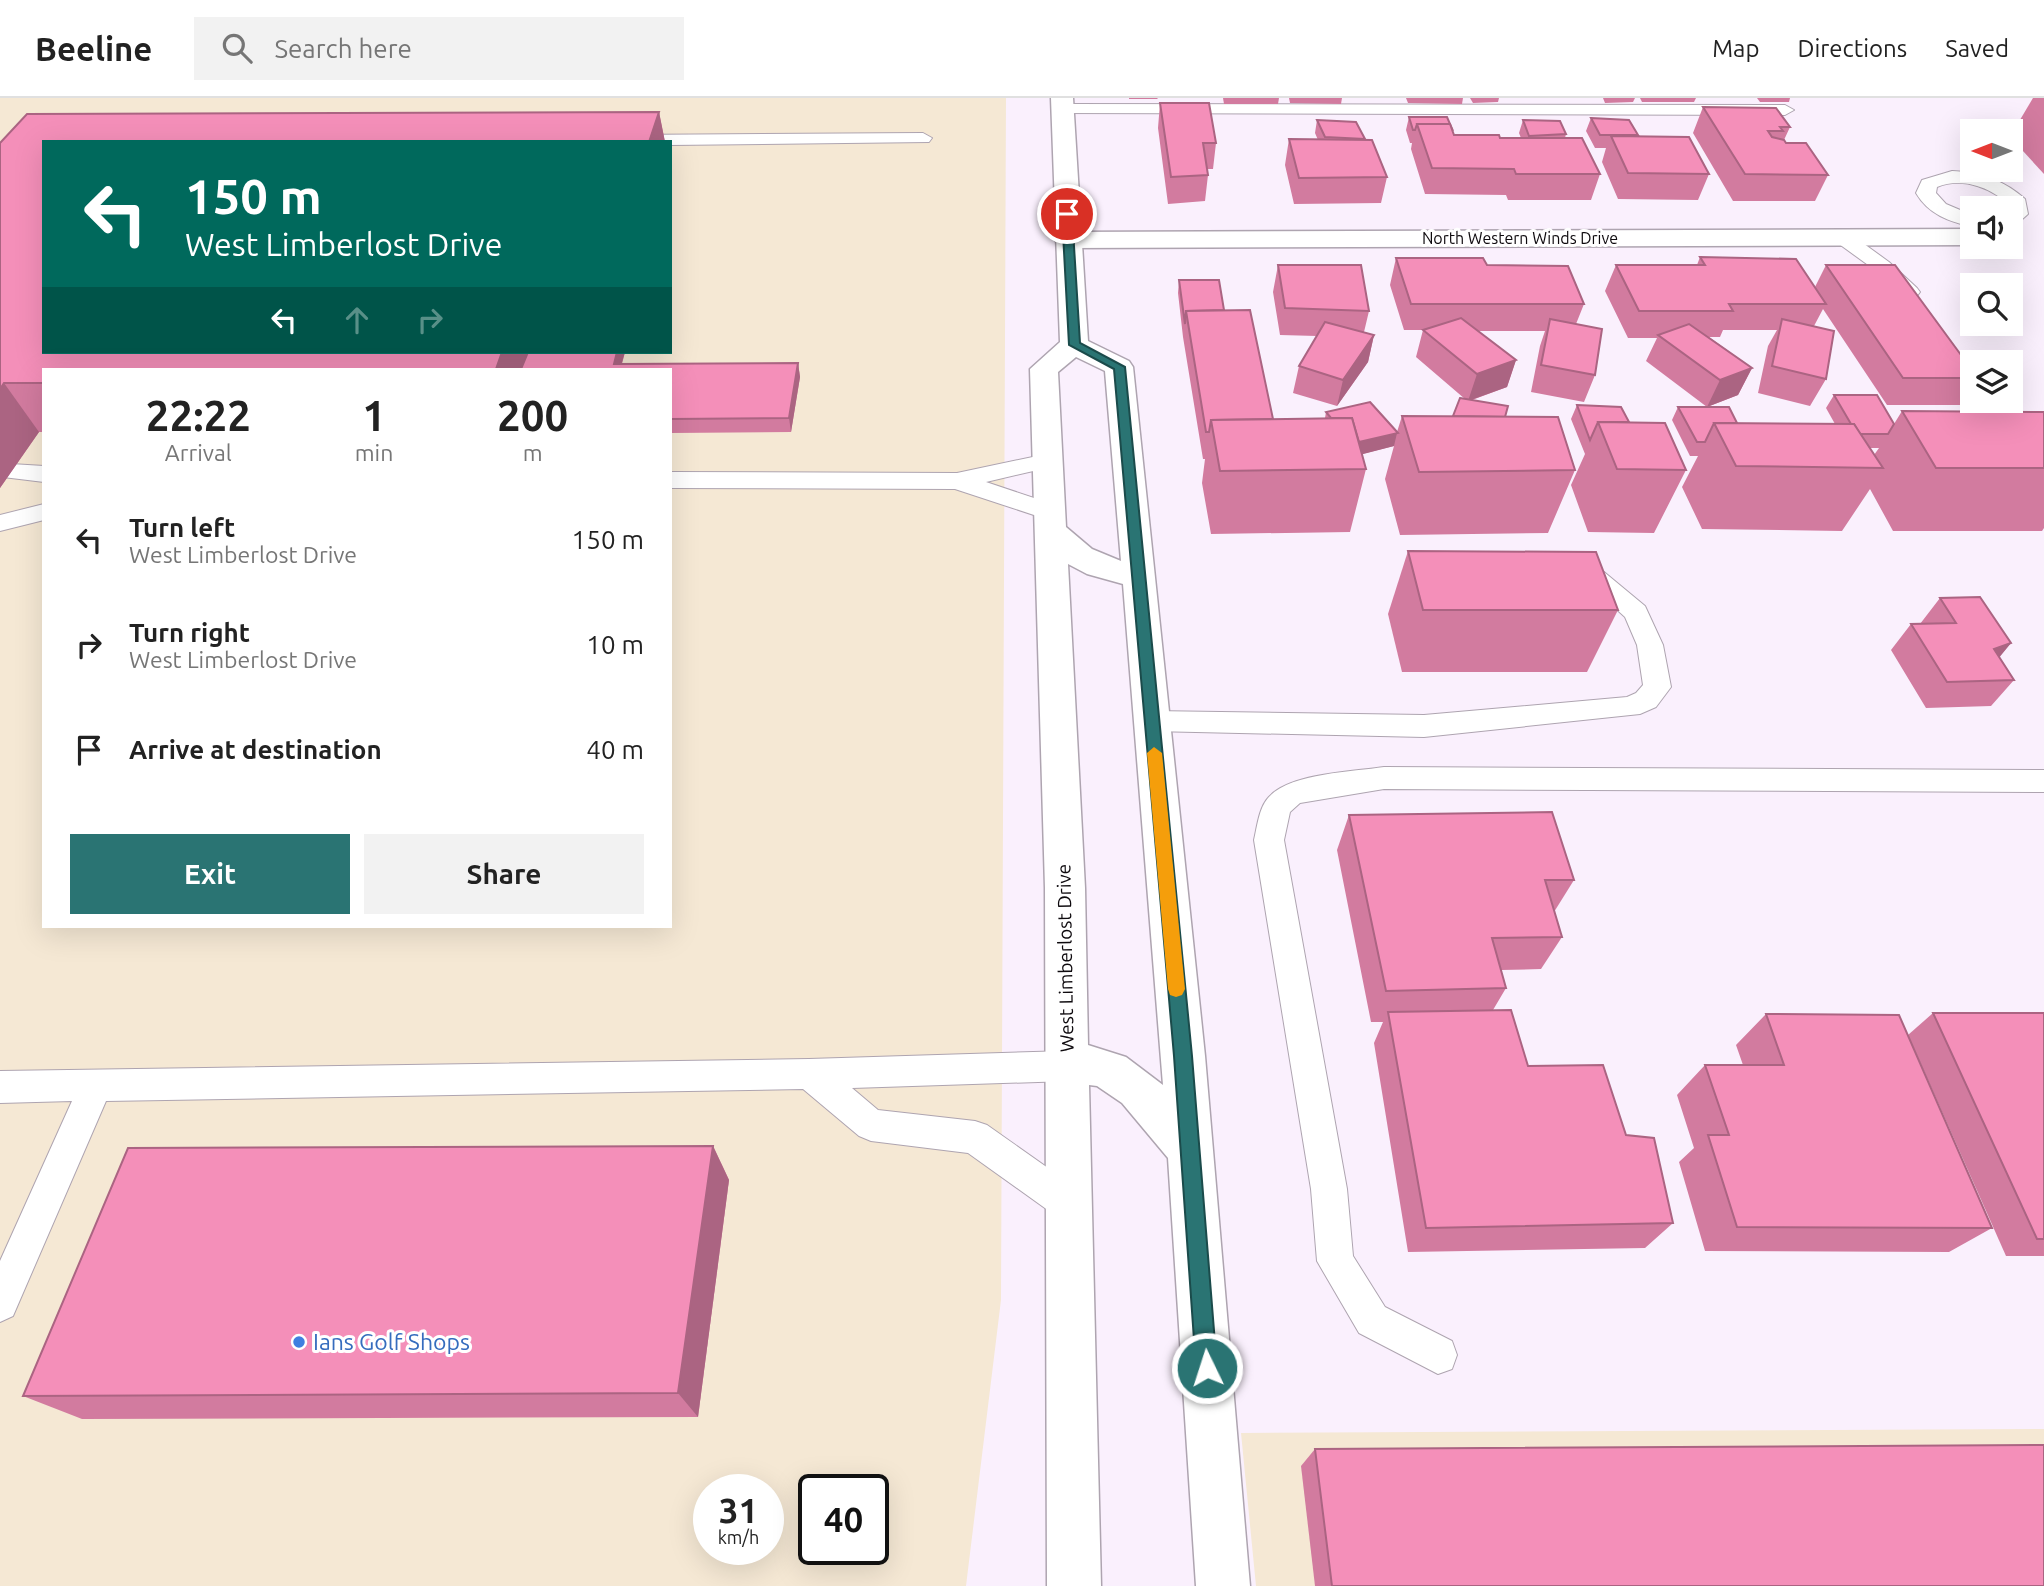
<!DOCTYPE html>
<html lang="en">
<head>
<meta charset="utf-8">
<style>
  :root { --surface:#fff; --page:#f2f2f2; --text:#222; --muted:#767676; --line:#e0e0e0; --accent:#2a7473 }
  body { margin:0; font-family:Ubuntu,sans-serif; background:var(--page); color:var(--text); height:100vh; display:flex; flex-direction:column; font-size:26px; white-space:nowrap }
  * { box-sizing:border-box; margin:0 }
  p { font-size:23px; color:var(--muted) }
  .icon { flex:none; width:38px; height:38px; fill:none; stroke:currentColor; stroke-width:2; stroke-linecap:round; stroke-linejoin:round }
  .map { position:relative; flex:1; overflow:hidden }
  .sheet { position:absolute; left:42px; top:270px; width:630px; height:560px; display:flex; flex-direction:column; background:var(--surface); border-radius:0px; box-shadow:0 7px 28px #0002 }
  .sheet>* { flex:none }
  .banner { position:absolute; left:42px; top:42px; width:630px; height:214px; border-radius:0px; box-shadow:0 7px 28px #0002; background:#00695c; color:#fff; overflow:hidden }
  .needle { width:46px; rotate:270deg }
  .fabs { position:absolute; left:1960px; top:21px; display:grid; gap:14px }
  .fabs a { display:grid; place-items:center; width:63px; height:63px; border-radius:0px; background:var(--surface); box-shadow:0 7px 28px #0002; font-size:35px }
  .speed { position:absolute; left:693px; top:1376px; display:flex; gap:14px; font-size:35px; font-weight:700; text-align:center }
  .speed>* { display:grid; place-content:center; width:91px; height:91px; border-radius:50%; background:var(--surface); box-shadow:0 7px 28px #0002; line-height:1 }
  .speed small { font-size:18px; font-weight:400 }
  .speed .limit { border:4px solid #111; border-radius:10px; background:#fff; color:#111 }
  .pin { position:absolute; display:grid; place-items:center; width:60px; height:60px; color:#fff; margin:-30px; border:4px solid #fff; border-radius:50%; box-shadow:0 2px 7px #0007 }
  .me { position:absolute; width:77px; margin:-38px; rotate:356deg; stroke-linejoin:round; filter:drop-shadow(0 0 5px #0008) }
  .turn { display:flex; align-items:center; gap:24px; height:147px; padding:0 28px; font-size:32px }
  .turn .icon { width:91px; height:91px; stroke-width:2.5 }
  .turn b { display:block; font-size:49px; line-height:60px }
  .lanes { display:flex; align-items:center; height:66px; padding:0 28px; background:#0003; justify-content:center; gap:35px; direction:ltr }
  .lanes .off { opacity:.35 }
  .eta { display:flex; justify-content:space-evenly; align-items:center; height:119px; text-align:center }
  .eta b { font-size:42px; font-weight:600; line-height:49px }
  .cta { display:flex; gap:14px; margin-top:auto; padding:14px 28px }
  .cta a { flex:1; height:80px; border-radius:0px; background:var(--accent); color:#fff; font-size:28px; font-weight:600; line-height:80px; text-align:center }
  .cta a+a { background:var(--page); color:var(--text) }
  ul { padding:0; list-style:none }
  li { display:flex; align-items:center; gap:21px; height:105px; padding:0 28px }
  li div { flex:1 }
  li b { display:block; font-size:26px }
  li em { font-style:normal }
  header { display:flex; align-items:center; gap:42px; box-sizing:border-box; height:98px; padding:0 35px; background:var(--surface); border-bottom:2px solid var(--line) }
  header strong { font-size:33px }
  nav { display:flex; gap:38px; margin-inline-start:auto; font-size:24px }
  .search { width:490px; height:63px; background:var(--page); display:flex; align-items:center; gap:18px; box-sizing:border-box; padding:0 24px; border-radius:0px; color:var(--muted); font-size:26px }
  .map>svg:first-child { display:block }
</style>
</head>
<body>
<header>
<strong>Beeline</strong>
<div class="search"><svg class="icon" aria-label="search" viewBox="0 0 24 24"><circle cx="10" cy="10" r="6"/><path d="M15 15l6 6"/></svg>Search here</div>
<nav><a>Map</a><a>Directions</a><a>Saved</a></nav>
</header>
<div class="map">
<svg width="2044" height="1488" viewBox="0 0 2044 1488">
  <rect width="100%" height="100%" fill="#faf0fd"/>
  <g fill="#f5e8d4" fill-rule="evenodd">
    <path d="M0,0H1006L1001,1202L966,1488H0ZM44,44H670V254H44ZM44,271H670V828H44ZM709,1391H768V1451H709ZM814,1391H873V1451H814Z"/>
    <polygon points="2044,1331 2044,1488 1256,1488 1241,1335"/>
  </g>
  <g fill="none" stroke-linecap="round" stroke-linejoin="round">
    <defs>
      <g id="service">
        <polygon points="1063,6 1785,7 1794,12 1785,17 1057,15 1054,11"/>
        <polygon points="923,35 932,40 929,44 670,47 670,44 616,42 625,37"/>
        <path d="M1952,73C1979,74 2004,82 2025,101L2028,116L2018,125L2011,127V110C1996,91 1963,78 1937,89L1936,95L1946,106L1972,117V129C1949,123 1929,117 1916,95L1922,82Z"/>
        <polygon points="1842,133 1849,135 1889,164 1917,190 1920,194 1917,198 1903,198 1875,172 1835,143 1832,139 1835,135"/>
        <polygon points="1979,303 2001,303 2017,325 2014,330 1973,330 1970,325 1973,320 1989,318"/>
        <polygon points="1047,356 1055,358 1059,363 1055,368 986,384 1058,408 1061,414 1058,420 1049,422 955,391 670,390 670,374 957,375"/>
        <polygon points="11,366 44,368 44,384 3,379 0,373 3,369"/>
        <polygon points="44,406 44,422 0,433 0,417"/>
        <polygon points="1595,471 1604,474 1645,508 1663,547 1671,589 1656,609 1640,616 1424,639 1152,633 1142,630 1138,623 1142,616 1152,613 1424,617 1627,599 1636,595 1643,587 1637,547 1625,519 1582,480 1586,474"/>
        <path d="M1384,669L2044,672V694L1384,691L1300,705L1290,714L1284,742L1347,1091L1353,1158L1385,1209L1452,1243L1457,1257L1452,1271L1438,1276L1359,1235L1317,1163L1311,1091L1254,742C1257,729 1259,710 1268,700C1289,675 1352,674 1384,669Z"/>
        <polygon points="1068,953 1080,957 1085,968 1080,979 1068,983 852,990 878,1012 975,1023 987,1027 1082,1094 1087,1106 1082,1118 1069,1123 1056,1118 968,1055 871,1043 859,1038 803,991 106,1003 13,1218 0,1224 0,1163 72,1003 0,1005 0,973 809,961"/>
      </g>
      <polygon id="minor" points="1972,131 1972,147 1068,150 1059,147 1055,142 1059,137 1068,134"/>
      <path id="tertiary" d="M1051,0H1073L1088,243L1129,263L1133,269L1205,958L1250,1488H1196L1168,1060L1122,1005L1097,988L1089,987L1101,1488H1047L1045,790L1030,271L1060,244ZM1076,259L1105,273L1121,463L1092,451L1066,429L1058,274ZM1068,466L1087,476L1123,486L1163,987L1126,959L1088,947L1085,790Z"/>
    </defs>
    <use href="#service" stroke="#aea4b0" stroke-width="2"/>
    <use href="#minor" stroke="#aea4b0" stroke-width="3"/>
    <use href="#tertiary" stroke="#aea4b0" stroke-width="3"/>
    <use href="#service" fill="#fff" fill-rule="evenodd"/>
    <use href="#minor" fill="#fff" fill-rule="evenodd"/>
    <use href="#tertiary" fill="#fff" fill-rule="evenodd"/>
  </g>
  <g fill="#d27b9f" fill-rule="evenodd">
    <polygon points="1129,0 1158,0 1157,1 1129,1"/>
    <polygon points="1223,0 1279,0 1278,6 1224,6"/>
    <polygon points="1289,0 1342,0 1341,6 1290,5"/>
    <polygon points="1406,0 1463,0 1462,6 1408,5"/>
    <polygon points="1470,0 1499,0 1498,4 1473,5"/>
    <polygon points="1603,0 1635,0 1633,4 1605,5"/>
    <polygon points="1640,0 1696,0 1694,4 1642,4"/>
    <polygon points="1757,0 1790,0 1789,4 1760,4"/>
    <polygon points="2033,0 2044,0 2044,76 2011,40 2011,37"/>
    <polygon points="1160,5 1216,45 1213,71 1207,71 1208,77 1205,103 1168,106 1158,30"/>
    <polygon points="1703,9 1790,29 1784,42 1786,45 1828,77 1815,103 1733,103 1693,35"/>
    <polygon points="659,14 665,44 44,44 625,254 622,266 798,265 800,279 791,334 670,335 670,271 44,271 44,334 39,334 0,390 0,45"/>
    <polygon points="1409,19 1454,37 1500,40 1521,40 1519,35 1523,22 1566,36 1565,40 1600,76 1591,102 1508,102 1506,97 1425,96 1411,51 1412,45 1410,45 1406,32"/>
    <polygon points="1591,20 1638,37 1638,38 1709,76 1698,102 1618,101 1602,64 1606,50 1595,50 1586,33"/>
    <polygon points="1317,22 1365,41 1387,79 1381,105 1294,106 1285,67 1289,41 1318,42 1315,35"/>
    <polygon points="1700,159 1815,189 1826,167 1972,272 1972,289 1960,307 1887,307 1823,211 1814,228 1826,281 1810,308 1758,295 1768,248 1777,232 1723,232 1720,239 1709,239 1752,270 1738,297 1707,309 1646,263 1657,240 1628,240 1605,193 1616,167 1697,167"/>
    <polygon points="1396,160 1487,167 1584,206 1576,226 1595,277 1584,304 1531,294 1540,248 1545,233 1478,233 1516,262 1507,289 1472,302 1505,319 1575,372 1548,435 1400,437 1385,381 1394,348 1362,356 1366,371 1350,434 1211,436 1202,385 1205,361 1203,361 1183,239 1178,195 1179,182 1224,212 1273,321 1325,320 1326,314 1397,334 1402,318 1453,318 1465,301 1416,259 1423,232 1404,232 1390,187"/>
    <polygon points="1278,167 1369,213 1364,234 1374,237 1368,264 1337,308 1293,295 1299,268 1317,238 1280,237 1273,194"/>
    <path d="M1834,297L1894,326L1902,313L2044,314V430L2042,433H1893L1870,391L1842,433L1702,431L1682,389L1698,358H1690L1672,322L1678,309L1737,325L1835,326L1826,310ZM1869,350H1879L1874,357Z"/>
    <polygon points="1577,307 1629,324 1686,372 1654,435 1588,434 1571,387 1585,356 1571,321"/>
    <polygon points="1408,453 1618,512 1587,574 1402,574 1388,516"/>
    <polygon points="1940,500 2011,545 1999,559 2014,582 1991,608 1926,610 1891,552 1911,526 1920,526"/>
    <polygon points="1349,717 1574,782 1554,814 1562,839 1541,871 1501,872 1506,890 1493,912 1528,968 1626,1037 1673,1125 1645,1150 1408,1154 1374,945 1383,924 1371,924 1337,752"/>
    <polygon points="1933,915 2044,915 2044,1158 2006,1158 1908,937"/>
    <polygon points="1766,916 1992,1130 1949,1154 1705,1153 1679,1064 1694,1050 1677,997 1705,967 1743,967 1736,947"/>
    <polygon points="713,1048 729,1082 698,1319 82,1321 23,1298"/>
    <polygon points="1315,1351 2044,1488 1315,1488 1301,1368"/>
  </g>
  <g fill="#ab6482">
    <polygon points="659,14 665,44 649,44"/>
    <polygon points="1374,237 1368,264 1337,308 1343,282"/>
    <polygon points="502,254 538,254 531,271 496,271"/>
    <polygon points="617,254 625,254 620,271 614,266"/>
    <polygon points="1516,262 1507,289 1468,303 1477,276"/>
    <polygon points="798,265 800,279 791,334 789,320"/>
    <polygon points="1752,270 1738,297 1707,309 1720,282"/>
    <polygon points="4,285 39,334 0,390 0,291"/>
    <polygon points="1397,335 1394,348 1348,360 1351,346"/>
    <polygon points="2011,545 1989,572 1994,551"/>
    <polygon points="713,1048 729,1082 698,1319 678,1295"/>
  </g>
  <g fill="#f48fb9" stroke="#ab6482" stroke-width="2">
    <polygon points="1160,5 1209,5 1216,45 1203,45 1208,77 1171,79"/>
    <polygon points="1703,9 1776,10 1790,29 1780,29 1783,33 1768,33 1772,39 1784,42 1786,45 1806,45 1828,77 1745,76"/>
    <polygon points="659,14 649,44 44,44 44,254 502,254 496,271 44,271 44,285 4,285 0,291 0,45 27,16"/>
    <polygon points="1409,19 1447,19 1453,33 1450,26 1417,26 1415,32 1413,32"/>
    <polygon points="1591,20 1629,22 1638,37 1600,37"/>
    <polygon points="1317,22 1356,24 1365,41 1325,39"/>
    <polygon points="1523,22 1560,23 1566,36 1529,38"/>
    <polygon points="1417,26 1450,26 1454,37 1499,37 1500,40 1582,40 1600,76 1516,76 1514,71 1432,70"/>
    <polygon points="1611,38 1689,39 1709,76 1628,75"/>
    <polygon points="1289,41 1372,42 1387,79 1299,80"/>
    <polygon points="1700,159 1796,161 1826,206 1729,206 1733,213 1639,213 1616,167 1705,167"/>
    <polygon points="1396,160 1483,160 1487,167 1568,168 1584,206 1411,206"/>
    <polygon points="1278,167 1361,167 1369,213 1285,210"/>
    <polygon points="1826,167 1895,167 1972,272 1972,280 1903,280"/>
    <polygon points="1179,182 1219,182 1224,212 1186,213 1185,226"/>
    <polygon points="1250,212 1273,321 1211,322 1209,334 1206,334 1186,213"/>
    <polygon points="1461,220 1516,262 1477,276 1423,232"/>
    <polygon points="1550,221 1602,231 1595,277 1541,267"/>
    <polygon points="1782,221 1834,233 1826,281 1772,268"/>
    <polygon points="1325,224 1374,237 1343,282 1299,268"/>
    <polygon points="1689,226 1752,270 1720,282 1658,237"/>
    <polygon points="528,254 617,254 614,266 798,265 789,320 670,321 670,271 521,271"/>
    <polygon points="1834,297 1877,297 1894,326 1888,336 1860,336 1854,326 1851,326"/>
    <polygon points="1460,300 1508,308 1505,319 1453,318"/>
    <polygon points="1370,304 1398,335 1359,344 1352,320 1331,320 1326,314"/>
    <polygon points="1577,307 1621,309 1629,324 1598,324 1590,342"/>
    <polygon points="1678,309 1729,309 1737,325 1714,325 1705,344 1697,344"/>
    <polygon points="1902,313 2044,314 2044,370 1936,370"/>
    <polygon points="1402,318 1558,319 1575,372 1419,374"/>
    <polygon points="1352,320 1366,371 1220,373 1211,322"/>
    <polygon points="1598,324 1665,325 1686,372 1617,371"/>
    <polygon points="1714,325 1854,326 1883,370 1736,368"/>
    <polygon points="1408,453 1596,454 1618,512 1423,512"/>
    <polygon points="1980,499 2011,545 1994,551 2014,582 1947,584 1911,526 1956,525 1940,500"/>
    <polygon points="1552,714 1574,782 1545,782 1562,839 1492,840 1506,890 1386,893 1349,717"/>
    <polygon points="1511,912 1528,968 1603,967 1626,1037 1654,1040 1673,1125 1426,1130 1388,914"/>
    <polygon points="1933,915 2044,915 2044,1141 2037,1141"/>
    <polygon points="1766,916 1899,917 1992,1130 1737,1129 1708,1037 1729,1037 1705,967 1784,967"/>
    <polygon points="713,1048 678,1295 23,1298 128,1050"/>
    <polygon points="2044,1347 2044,1488 1332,1488 1315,1351"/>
  </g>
  <polygon fill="#2a7473" stroke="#1b4b4b" stroke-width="2" points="1067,112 1072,116 1080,245 1125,269 1192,958 1217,1270 1214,1278 1207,1281 1199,1278 1196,1270 1174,958 1114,271 1069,247 1062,116"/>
  <polygon fill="#f59e0b" points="1154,649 1162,655 1185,891 1182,897 1176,899 1170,897 1168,891 1147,655"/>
  <circle fill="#3f7fe0" stroke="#fff" stroke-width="2.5" cx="299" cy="1244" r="7"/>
  <g text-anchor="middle" stroke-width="6" stroke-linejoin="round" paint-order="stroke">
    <g font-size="16" fill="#0e0a0e" stroke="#fff">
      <text x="1520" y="146">North Western Winds Drive</text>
    </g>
    <g font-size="19" fill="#0e0a0e" stroke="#fff">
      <text transform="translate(1065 860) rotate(-91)" y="7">West Limberlost Drive</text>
    </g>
    <g font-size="23" fill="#366cbe" stroke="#fff" text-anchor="start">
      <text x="313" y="1252">Ians Golf Shops</text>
    </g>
  </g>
</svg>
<div class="fabs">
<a><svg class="needle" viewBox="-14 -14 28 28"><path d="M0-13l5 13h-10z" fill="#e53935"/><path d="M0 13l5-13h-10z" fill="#767676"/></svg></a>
<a><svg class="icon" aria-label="sound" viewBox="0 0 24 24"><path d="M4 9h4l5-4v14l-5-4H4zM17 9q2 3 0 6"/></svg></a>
<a><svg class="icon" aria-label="search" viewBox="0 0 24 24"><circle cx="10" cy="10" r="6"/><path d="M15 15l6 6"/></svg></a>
<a><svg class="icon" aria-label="layers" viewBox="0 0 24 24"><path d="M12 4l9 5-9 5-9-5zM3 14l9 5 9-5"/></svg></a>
</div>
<div class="speed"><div>31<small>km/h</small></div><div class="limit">40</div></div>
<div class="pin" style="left:1067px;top:116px;background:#d93025"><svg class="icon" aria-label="arrive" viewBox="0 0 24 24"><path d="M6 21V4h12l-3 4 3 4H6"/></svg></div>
<svg class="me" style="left:1207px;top:1270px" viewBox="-20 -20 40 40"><circle r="17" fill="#2a7473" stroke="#fff" stroke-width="3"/><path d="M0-11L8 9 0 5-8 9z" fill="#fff"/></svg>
<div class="banner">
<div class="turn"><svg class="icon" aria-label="left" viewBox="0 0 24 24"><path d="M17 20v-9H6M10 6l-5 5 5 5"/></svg><div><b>150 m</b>West Limberlost Drive</div></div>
<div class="lanes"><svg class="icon" aria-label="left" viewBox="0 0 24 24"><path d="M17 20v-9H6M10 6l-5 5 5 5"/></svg><svg class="icon off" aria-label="ahead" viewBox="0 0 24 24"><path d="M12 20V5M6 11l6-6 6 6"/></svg><svg class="icon off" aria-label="right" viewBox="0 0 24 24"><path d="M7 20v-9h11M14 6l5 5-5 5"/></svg></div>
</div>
<section class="sheet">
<div class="eta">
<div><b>22:22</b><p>Arrival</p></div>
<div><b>1</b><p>min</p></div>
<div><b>200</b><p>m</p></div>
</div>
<ul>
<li><svg class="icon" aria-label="left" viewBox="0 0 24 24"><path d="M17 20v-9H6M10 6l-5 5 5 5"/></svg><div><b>Turn left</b><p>West Limberlost Drive</p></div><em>150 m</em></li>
<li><svg class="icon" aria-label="right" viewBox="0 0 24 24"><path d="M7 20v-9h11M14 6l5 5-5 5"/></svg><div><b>Turn right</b><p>West Limberlost Drive</p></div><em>10 m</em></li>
<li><svg class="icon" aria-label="arrive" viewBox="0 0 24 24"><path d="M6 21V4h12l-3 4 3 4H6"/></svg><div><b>Arrive at destination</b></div><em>40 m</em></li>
</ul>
<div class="cta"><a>Exit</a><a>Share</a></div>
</section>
</div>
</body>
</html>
